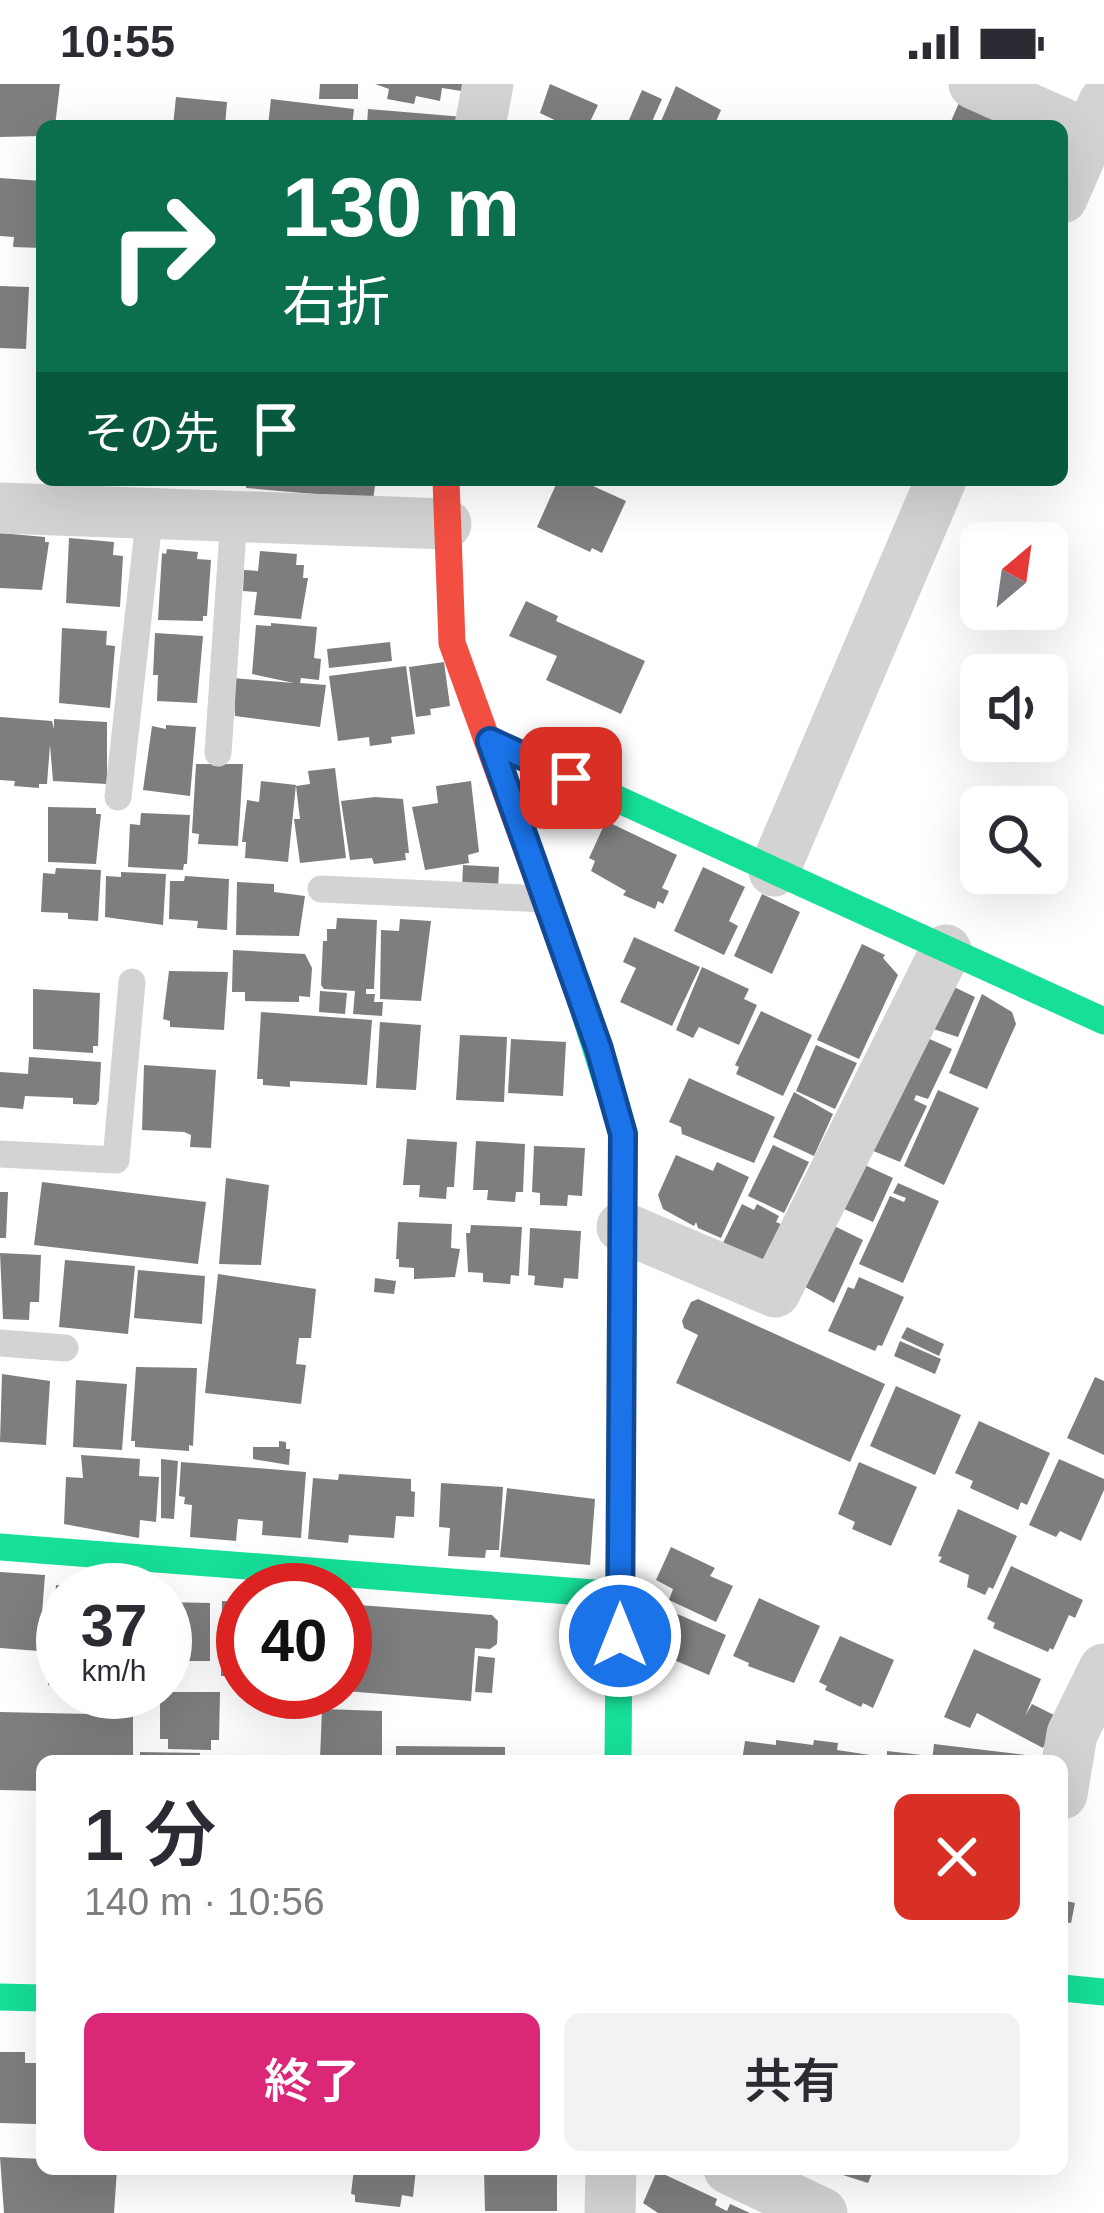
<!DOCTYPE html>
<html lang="ja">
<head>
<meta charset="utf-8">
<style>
  :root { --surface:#fff; --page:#f2f2f3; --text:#2b2b33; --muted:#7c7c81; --accent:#db2777 }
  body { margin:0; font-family:Helvetica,"Noto Sans JP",sans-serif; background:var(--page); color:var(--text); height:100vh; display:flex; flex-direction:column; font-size:45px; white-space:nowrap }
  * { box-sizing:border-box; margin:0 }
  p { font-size:39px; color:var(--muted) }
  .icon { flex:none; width:66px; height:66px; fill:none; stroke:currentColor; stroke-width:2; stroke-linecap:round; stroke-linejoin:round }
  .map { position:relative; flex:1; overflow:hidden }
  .side { position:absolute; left:36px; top:1671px; width:1032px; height:420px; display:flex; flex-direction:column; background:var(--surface); border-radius:18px; box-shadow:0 12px 48px #0002 }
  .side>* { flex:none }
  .banner { position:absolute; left:36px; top:36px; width:1032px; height:366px; border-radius:18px; box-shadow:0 12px 48px #0002; background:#0b6e4f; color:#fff; overflow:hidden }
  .needle { width:78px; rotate:29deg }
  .fabs { position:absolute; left:960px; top:438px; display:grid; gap:24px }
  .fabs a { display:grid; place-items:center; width:108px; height:108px; border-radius:18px; background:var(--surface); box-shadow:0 12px 48px #0002; font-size:60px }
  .speed { position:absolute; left:36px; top:1479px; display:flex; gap:24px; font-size:60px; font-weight:700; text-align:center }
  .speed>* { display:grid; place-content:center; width:156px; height:156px; border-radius:50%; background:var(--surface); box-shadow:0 12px 48px #0002; line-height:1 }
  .speed small { font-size:30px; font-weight:400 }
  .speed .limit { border:18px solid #d22; background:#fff; color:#111 }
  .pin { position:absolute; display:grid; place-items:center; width:102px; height:102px; color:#fff; margin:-51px; border-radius:24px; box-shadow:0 6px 18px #0006 }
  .me { position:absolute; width:132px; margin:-66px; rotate:0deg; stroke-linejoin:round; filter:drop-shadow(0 0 9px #0008) }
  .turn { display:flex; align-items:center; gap:42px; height:252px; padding:0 48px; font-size:54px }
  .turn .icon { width:156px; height:156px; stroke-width:2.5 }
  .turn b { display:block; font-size:84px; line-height:102px }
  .then { display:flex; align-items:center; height:114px; padding:0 48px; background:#0003; gap:24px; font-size:45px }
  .round { display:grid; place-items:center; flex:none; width:126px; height:126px; border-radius:18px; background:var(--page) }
  .head { display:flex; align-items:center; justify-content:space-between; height:204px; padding:0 48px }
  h1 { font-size:72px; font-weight:600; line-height:90px }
  .button { display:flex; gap:24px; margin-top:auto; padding:24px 48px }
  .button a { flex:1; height:138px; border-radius:18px; background:var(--accent); color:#fff; font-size:48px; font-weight:600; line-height:138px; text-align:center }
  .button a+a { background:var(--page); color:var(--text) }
  .status { display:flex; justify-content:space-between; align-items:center; height:84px; padding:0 60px; background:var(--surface); direction:ltr }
  .status svg { height:33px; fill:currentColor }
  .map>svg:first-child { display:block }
</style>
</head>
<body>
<div class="status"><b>10:55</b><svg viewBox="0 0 49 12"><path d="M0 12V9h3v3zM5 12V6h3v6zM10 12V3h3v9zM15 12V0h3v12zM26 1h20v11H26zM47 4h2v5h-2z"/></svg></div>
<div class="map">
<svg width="1104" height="2129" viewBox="0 0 1104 2129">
  <rect width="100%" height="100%" fill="#fff"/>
  <g fill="#7e7e7e">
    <polygon points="0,0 60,0 55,42 42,42 42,52 0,53"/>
    <polygon points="320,0 358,0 358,15 319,15"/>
    <polygon points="375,0 470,0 468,8 442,4 440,17 416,12 414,20 387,15 389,5"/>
    <polygon points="550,0 598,21 588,42 567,42 540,29"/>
    <polygon points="676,2 721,26 714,42 659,42"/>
    <polygon points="642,6 662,15 650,42 629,36"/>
    <polygon points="962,12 1029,42 949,42"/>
    <polygon points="176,13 227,18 225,42 173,42"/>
    <polygon points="271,15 354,25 352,42 268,42"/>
    <polygon points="368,25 464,33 463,42 367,42"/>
    <polygon points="0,94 42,97 42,164 13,163 14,153 0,152"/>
    <polygon points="0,202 29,203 26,265 0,264"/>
    <polygon points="247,396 376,396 373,415 246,404"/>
    <polygon points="558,396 580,396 626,417 602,469 592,464 590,468 537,443"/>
    <polygon points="0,449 45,453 45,458 49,458 42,506 0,504"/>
    <polygon points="69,454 114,458 113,471 123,472 120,523 66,519"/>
    <polygon points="167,465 198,468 197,475 211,476 207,532 203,532 203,537 158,536 162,469 166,470"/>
    <polygon points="260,467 297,470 296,481 304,481 303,494 308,494 301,535 254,531 257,508 243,507 244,486 258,487"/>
    <polygon points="526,517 558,532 556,537 645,577 621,630 546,596 557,572 509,552"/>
    <polygon points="271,539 317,543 314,574 321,575 319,596 301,594 300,599 326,601 320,643 235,632 233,594 294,599 252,590 256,541 271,542"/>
    <polygon points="62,544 107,547 106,561 115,562 110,624 59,619"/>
    <polygon points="155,549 203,552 197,619 157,617 158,591 153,591"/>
    <polygon points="390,558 392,577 329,584 327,565"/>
    <polygon points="444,578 450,622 430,625 431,631 416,633 409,583"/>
    <polygon points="406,582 415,650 391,653 392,659 370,662 369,653 338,657 329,592"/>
    <polygon points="0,633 52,637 54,645 54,635 107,638 107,700 53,697 50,661 47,700 39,700 39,704 14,702 15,697 0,696"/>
    <polygon points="166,641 196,643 190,712 143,706 152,642 166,645"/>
    <polygon points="196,680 243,680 238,762 198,760 199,750 192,749"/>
    <polygon points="335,684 346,774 300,779 294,735 300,735 296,702 310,700 308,687"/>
    <polygon points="261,697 296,701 288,778 245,774 246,758 242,758 247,716 259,718"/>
    <polygon points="471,697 479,768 468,771 469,779 425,786 412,723 438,719 436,702"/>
    <polygon points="375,713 403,715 409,769 405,769 406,776 374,780 372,774 350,776 341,717"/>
    <polygon points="48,723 96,724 96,730 101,730 96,780 48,778"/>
    <polygon points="141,729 190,731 187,780 184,780 183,786 128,783 130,740 140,741"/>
    <polygon points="606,737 677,771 662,804 669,807 663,820 658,817 655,825 623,811 626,807 591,787 595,777 589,774"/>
    <polygon points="463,781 499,783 498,806 462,804"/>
    <polygon points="703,783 745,803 729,837 738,842 724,871 674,847"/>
    <polygon points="56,784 101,786 98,837 68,835 68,829 41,828 43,789 55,790"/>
    <polygon points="121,788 166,790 163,841 105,833 106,792 121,793"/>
    <polygon points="185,792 229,795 227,846 197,844 198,837 169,835 170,797 184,797"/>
    <polygon points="237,798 274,800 274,808 305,812 299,852 236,851"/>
    <polygon points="762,810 800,828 772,890 734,872"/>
    <polygon points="337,834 377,836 374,905 366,905 366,910 375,910 374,918 383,918 382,932 353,930 355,907 324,905 321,901 323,857 327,857 327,845 336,845"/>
    <polygon points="400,835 431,837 421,917 380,915 381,846 399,847"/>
    <polygon points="634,853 700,883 672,942 620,918 636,884 623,878"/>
    <polygon points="862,860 885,871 883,874 898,891 859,975 817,956"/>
    <polygon points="233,866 305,870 312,884 310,913 299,912 299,918 245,917 245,908 232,908"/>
    <polygon points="702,883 749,905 744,915 757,921 739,961 699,943 693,954 676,946"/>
    <polygon points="169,887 228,888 224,946 170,943 170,937 163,935"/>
    <polygon points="954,903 975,913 958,953 918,940"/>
    <polygon points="33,905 100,909 98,962 93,962 93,969 33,965"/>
    <polygon points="320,907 347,909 345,930 319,928"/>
    <polygon points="982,910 1012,928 1016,940 987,1005 949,989"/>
    <polygon points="761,927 812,951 783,1012 736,990 739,983 735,981"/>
    <polygon points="261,928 372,936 367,1001 290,997 290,1003 263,1001 263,995 257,995"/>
    <polygon points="380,938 421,941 416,1006 376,1004"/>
    <polygon points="914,948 952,965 928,1015 916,1011 914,1016 927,1022 900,1078 859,1061"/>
    <polygon points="460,951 507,953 504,1018 456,1016"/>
    <polygon points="511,955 566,958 563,1012 508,1009"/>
    <polygon points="816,961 857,979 835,1025 796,1007"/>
    <polygon points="29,973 101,978 99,1017 96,1021 73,1020 73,1014 25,1012 23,1025 0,1023 0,988 28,990"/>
    <polygon points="144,981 216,986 211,1064 190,1063 191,1051 184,1048 142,1046"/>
    <polygon points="689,994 775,1033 754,1079 682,1050 681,1043 669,1038"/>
    <polygon points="938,1006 979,1024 944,1101 904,1082"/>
    <polygon points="794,1008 833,1030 814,1072 773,1053"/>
    <polygon points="407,1055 457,1058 454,1103 447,1103 446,1115 419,1113 420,1101 403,1101"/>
    <polygon points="476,1057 525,1060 523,1108 516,1108 515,1118 487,1116 488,1106 473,1106"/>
    <polygon points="773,1061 809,1078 784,1129 748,1112"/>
    <polygon points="534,1062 585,1064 582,1112 568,1111 567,1122 540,1121 540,1109 532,1108"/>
    <polygon points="676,1071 713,1087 717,1078 749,1093 721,1154 698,1144 696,1138 694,1142 663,1125 658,1111"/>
    <polygon points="854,1076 893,1094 873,1138 833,1120"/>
    <polygon points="226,1094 269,1101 261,1181 219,1180"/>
    <polygon points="42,1098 206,1118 198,1180 34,1161"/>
    <polygon points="898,1099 939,1117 903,1199 859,1180 890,1112 904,1118 906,1114 893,1109"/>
    <polygon points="0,1108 8,1108 6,1154 0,1154"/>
    <polygon points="742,1120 754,1126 757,1120 779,1132 776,1138 781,1140 760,1181 721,1163"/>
    <polygon points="824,1137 863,1156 834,1219 798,1199"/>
    <polygon points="398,1138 452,1140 451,1164 460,1165 455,1193 414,1195 414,1184 399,1183 399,1175 396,1175"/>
    <polygon points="471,1141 522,1143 519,1192 511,1191 510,1200 483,1198 483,1189 468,1188 466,1149 470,1149"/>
    <polygon points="530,1144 581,1147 578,1195 564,1194 563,1204 534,1201 535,1192 528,1191"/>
    <polygon points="0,1169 41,1171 39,1218 30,1218 29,1236 3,1235"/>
    <polygon points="65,1176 135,1182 128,1250 59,1243"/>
    <polygon points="138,1186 205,1192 202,1240 134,1234"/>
    <polygon points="218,1190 316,1205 311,1254 299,1254 296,1280 306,1281 301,1320 205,1309"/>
    <polygon points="859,1193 904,1213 882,1262 878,1261 875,1267 828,1247 848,1203 854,1205"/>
    <polygon points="375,1194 396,1197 394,1210 374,1208"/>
    <polygon points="698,1215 885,1300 850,1378 676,1299 698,1251 684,1244 682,1237 691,1218"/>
    <polygon points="907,1243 944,1260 939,1272 901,1254"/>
    <polygon points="900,1257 941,1275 935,1290 894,1272"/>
    <polygon points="136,1283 197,1284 193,1362 189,1361 189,1367 135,1363 135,1357 131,1357"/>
    <polygon points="2,1290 50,1297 46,1361 0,1358"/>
    <polygon points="1095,1293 1104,1297 1104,1371 1067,1354"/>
    <polygon points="76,1296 127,1300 122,1366 73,1363"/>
    <polygon points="896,1302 961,1331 935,1391 870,1362"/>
    <polygon points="979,1337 1050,1369 1027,1421 1021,1418 1018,1426 970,1404 973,1397 955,1389"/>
    <polygon points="279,1357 286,1358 286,1365 290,1365 289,1381 253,1375 253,1363 279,1363"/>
    <polygon points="81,1371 140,1375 139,1392 159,1393 156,1438 140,1436 139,1454 64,1440 66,1393 83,1394"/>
    <polygon points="161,1375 178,1377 174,1435 161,1434"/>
    <polygon points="1059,1375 1104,1395 1104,1406 1081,1457 1060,1447 1056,1453 1029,1441"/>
    <polygon points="181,1378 306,1388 301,1454 262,1451 263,1437 238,1435 236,1457 190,1453 192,1421 184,1420 185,1413 179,1412"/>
    <polygon points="859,1378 917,1403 891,1462 852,1445 855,1438 838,1430"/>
    <polygon points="339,1390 411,1395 411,1407 415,1408 414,1433 396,1432 394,1454 349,1451 348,1459 308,1455 313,1394 338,1396"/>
    <polygon points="441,1399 503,1403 499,1466 486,1466 485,1474 448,1472 450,1444 439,1443"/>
    <polygon points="507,1404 595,1415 590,1481 500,1473"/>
    <polygon points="958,1425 1017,1452 993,1505 989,1503 985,1511 967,1503 969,1491 939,1478 942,1473 938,1472"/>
    <polygon points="671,1463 715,1484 710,1492 733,1502 716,1538 669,1516 673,1505 656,1496"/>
    <polygon points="1011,1482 1083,1516 1075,1534 1069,1531 1053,1566 1050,1564 1048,1568 993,1544 995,1539 987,1535"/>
    <polygon points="0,1488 45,1491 39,1567 0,1564"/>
    <polygon points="69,1495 103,1499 102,1506 63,1506 63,1602 48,1601 56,1501 68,1502"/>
    <polygon points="759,1514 820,1542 794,1599 748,1582 749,1579 733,1572"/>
    <polygon points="222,1517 243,1518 243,1592 221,1592"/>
    <polygon points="165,1518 210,1519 210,1577 165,1577"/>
    <polygon points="345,1520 492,1531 498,1537 497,1560 490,1565 475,1564 471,1617 345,1607"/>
    <polygon points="661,1523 726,1551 709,1591 653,1567 661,1548 651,1543"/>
    <polygon points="840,1552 894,1576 873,1624 863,1619 861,1623 825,1606 827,1602 819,1598"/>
    <polygon points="974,1565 1041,1595 1025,1632 1032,1620 1058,1633 1043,1664 977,1629 970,1644 944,1633"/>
    <polygon points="478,1572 495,1574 492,1609 475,1608"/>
    <polygon points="160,1608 220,1608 219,1656 211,1656 211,1666 168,1665 168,1655 160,1655"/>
    <polygon points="322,1625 382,1627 382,1676 320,1675"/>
    <polygon points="0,1628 133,1631 133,1677 42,1677 42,1707 0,1706"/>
    <polygon points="776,1656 813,1661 814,1656 838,1659 837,1666 870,1671 869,1677 742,1677 745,1657 776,1661"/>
    <polygon points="934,1660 1026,1671 1025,1677 932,1677"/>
    <polygon points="396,1662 505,1663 505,1677 396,1677"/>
    <polygon points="887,1667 922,1671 922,1677 887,1677"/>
    <polygon points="140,1668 200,1669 200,1677 140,1677"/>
    <polygon points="1062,1816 1075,1819 1071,1839 1062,1838"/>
    <polygon points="0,1968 25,1968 25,1979 38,1979 36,2040 0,2039"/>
    <polygon points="0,2073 42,2075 42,2085 117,2085 114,2129 4,2129"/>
    <polygon points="354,2085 416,2085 413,2113 402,2111 400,2123 355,2118 355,2111 351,2110"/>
    <polygon points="484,2085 557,2085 557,2127 485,2127"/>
    <polygon points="824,2085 874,2085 868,2099"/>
    <polygon points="657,2087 717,2115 715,2121 727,2127 730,2120 750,2129 658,2129 643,2119"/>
  </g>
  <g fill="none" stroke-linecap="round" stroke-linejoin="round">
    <g stroke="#d3d3d3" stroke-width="27">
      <polyline points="218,669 234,432"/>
      <polyline points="118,713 150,428"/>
      <polyline points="321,805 545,815"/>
      <polyline points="0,1070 116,1076 132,898"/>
      <polyline points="0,1259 65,1264"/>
    </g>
    <g stroke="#d3d3d3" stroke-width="51">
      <polyline points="974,0 1089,51"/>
      <polyline points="480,42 488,0"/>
      <polyline points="1062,114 1104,18"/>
      <polyline points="0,424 446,440"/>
      <polyline points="774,787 941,396"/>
      <polyline points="622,1143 775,1208 946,866"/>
      <polyline points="1062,1710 1072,1650 1104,1585"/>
      <polyline points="729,2085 822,2129"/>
      <polyline points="610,2129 611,2085"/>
    </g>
    <g stroke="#16e098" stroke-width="27">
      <polyline points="490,657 1104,937"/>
      <polyline points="576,902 623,1050 618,1677"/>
      <polyline points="0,1463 620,1511"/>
      <polyline points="1062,1904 1104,1908"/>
      <polyline points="0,1913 42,1914"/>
    </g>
    <polyline stroke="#f24e42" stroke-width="27" points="446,396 452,559 576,902"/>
  </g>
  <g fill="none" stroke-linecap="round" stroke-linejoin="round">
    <defs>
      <polyline id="route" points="571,694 490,657 599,965 623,1050 620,1552"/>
    </defs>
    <use href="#route" stroke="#114b97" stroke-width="30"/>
    <use href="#route" stroke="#1a73e8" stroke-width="21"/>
  </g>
</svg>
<div class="fabs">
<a><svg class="needle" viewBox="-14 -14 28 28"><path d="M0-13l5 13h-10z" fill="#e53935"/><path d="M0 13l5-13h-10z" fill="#7c7c81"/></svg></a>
<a><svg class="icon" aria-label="sound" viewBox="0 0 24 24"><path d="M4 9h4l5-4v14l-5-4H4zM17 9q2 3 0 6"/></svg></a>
<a><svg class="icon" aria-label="search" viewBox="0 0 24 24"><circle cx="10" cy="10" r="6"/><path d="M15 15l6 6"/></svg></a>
</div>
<div class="speed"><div>37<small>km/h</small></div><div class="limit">40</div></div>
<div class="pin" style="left:571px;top:694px;background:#d93025"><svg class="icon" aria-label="arrive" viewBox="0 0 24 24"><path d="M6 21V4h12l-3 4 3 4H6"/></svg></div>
<svg class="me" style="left:620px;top:1552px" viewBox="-20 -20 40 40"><circle r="17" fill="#1a73e8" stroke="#fff" stroke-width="3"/><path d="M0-11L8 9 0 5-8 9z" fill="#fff"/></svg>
<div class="banner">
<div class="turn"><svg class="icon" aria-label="right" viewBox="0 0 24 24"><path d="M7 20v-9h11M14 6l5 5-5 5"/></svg><div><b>130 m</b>右折</div></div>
<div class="then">その先<svg class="icon" aria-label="arrive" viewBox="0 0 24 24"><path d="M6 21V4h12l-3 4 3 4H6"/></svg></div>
</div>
<section class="side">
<div class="head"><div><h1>1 分</h1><p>140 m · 10:56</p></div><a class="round" style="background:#d93025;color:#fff"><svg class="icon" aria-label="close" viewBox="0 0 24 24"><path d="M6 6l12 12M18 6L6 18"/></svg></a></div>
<div class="button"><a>終了</a><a>共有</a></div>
</section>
</div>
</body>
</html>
